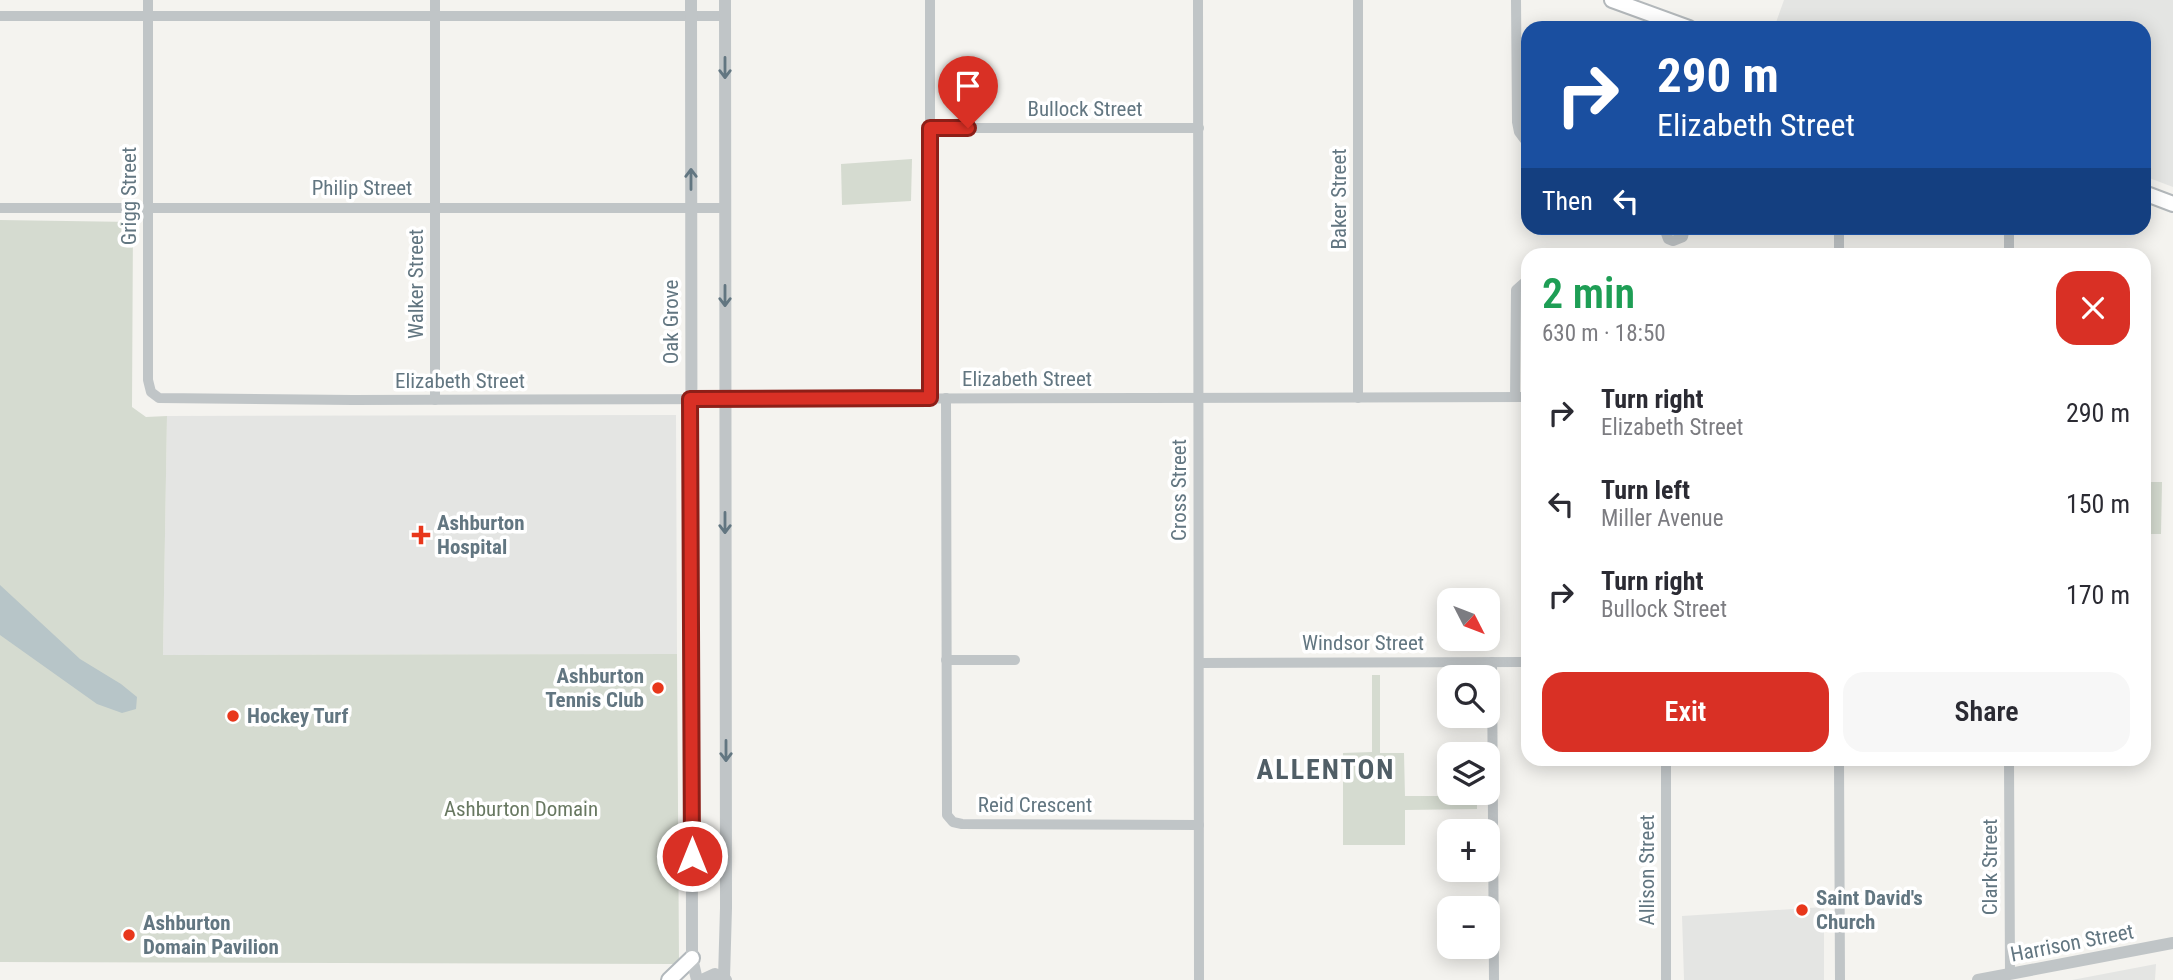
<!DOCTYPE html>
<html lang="en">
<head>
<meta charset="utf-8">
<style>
  :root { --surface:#fff; --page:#f7f7f7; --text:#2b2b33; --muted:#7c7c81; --accent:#d93025 }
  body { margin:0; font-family:"Roboto Condensed",sans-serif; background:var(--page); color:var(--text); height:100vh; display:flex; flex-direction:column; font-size:26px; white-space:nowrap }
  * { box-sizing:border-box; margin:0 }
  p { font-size:23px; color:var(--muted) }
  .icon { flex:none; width:38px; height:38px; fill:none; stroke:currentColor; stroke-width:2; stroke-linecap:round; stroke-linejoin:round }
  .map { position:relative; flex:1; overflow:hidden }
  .sheet { position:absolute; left:1521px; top:248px; width:630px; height:518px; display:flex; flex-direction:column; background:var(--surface); border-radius:21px; box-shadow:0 4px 18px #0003 }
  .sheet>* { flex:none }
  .guide { position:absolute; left:1521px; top:21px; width:630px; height:214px; border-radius:21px; box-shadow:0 4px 18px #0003; background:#1a4fa0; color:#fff; overflow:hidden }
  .needle { width:46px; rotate:132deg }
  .tools { position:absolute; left:1437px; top:588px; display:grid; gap:14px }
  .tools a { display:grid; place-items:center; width:63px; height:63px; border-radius:14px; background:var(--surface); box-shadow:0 4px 18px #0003; font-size:35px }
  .pin { position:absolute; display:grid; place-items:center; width:60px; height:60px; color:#fff; margin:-72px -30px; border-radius:50% 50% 50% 0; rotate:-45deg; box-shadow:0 0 7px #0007 }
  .pin .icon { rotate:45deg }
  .me { position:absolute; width:77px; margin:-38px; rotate:0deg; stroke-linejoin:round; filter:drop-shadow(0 0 5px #0008) }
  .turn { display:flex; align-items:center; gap:24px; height:147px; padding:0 21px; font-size:32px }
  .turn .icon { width:91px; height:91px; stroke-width:2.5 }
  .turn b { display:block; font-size:49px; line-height:60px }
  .then { display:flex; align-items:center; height:66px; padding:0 21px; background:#0003; gap:14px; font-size:26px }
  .round { display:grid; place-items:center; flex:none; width:74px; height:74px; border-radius:21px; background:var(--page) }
  .head { display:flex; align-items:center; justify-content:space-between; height:119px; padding:0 21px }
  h1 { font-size:42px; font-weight:600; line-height:52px; color:#1e9e55 }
  .cta { display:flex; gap:14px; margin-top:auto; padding:14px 21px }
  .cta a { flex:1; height:80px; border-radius:21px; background:var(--accent); color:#fff; font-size:28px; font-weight:600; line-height:80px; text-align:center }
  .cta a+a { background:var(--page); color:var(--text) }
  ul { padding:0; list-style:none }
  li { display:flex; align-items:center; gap:21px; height:91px; padding:0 21px }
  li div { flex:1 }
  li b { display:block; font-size:26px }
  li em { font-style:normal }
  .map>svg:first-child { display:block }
</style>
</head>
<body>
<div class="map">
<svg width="2173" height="980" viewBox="0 0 2173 980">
  <rect width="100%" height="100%" fill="#f4f3ef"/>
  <g fill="#e4e5e3">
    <polygon points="1784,0 2173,0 2173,187 2144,176 2144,28 1774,28"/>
    <polygon points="676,415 677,654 163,655 167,416"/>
    <polygon points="1824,907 1824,980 1684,980 1682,916"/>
    <polygon points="2156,964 2155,980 2072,980"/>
  </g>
  <g fill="#d5dbd0">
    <polygon points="912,159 911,201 842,205 841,164"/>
    <polygon points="0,220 133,222 132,407 146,417 167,416 163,655 677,654 679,959 674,964 0,962"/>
    <polygon points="2144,482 2162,482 2161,534 2144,534"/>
    <polygon points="1372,675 1380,675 1380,753 1404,753 1405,796 1477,796 1477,809 1405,810 1405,845 1343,845 1343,753 1372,752"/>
  </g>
  <polygon fill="#b7c5c8" points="0,585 80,659 121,684 137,697 136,709 122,713 97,704 0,635"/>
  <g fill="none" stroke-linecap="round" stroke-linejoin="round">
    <defs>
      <polyline id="secondary" points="669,980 692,958"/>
      <g id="primary">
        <polyline points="1612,0 1689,28"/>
        <polyline points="2144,193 2173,204"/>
      </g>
    </defs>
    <use href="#secondary" stroke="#b2b8bc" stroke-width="18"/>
    <use href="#primary" stroke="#b3b8bb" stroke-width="18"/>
    <g stroke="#c0c5c7" stroke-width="10">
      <polyline points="148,0 148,380 151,392 159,398 353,400 1528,397"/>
      <polyline points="930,0 930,398"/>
      <polyline points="1198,0 1199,980"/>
      <polyline points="1358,0 1358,398"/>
      <polyline points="1516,0 1517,122 1519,132 1528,144"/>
      <polyline points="0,16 725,16"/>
      <polyline points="930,128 1199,128"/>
      <polyline points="0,208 725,208"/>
      <polyline points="1664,228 1668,239 1673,241 1683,237 1685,228"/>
      <polyline points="1839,228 1839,256"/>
      <polyline points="2009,256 2009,228"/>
      <polyline points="1515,397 1516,290 1525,282"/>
      <polyline points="946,398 947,815 953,822 962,824 1199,825"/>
      <polyline points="435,400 435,0"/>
      <polyline points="946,660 1015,660"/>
      <polyline points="1492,662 1494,980"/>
      <polyline points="1199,663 1528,662"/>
      <polyline points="1666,760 1666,980"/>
      <polyline points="1839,760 1840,980"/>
      <polyline points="2009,760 2010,974"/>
    </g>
    <g stroke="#c0c5c7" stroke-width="12">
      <polyline points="691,0 692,958 697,980"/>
      <polyline points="724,978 726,908 725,0"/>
      <polyline points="702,980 715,974 726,980"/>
      <polyline points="1978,980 2173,943"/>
    </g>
    <use href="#secondary" stroke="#fff" stroke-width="14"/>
    <use href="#primary" stroke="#fff" stroke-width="14"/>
  </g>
  <defs><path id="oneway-shaft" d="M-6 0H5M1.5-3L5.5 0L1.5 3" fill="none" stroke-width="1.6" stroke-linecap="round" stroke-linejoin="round" transform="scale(1.75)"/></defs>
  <g stroke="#627681">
    <use href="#oneway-shaft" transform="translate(725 68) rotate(90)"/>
    <use href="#oneway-shaft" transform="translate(691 179) rotate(-90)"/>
    <use href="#oneway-shaft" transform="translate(725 296) rotate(90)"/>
    <use href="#oneway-shaft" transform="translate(725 523) rotate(90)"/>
    <use href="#oneway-shaft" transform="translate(726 751) rotate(90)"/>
  </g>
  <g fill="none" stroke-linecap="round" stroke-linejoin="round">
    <defs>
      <polyline id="route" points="692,856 690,399 930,398 930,128 968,128"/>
    </defs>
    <use href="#route" stroke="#8d1f18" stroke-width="18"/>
    <use href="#route" stroke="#d93025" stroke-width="12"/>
  </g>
  <g fill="#e8371b" stroke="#fff" stroke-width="2.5">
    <path d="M417.5 524.5h7v7h7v7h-7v7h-7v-7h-7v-7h7z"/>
    <circle cx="658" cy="688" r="7"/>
    <circle cx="233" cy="716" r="7"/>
    <circle cx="1802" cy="910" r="7"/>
    <circle cx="129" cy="935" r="7"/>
  </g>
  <g text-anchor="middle" stroke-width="7" stroke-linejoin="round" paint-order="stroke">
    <g font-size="21" fill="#627681" stroke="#fff">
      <text x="1085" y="116">Bullock Street</text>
      <text x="362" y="195">Philip Street</text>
      <text transform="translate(129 196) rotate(-90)" y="7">Grigg Street</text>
      <text transform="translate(1339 199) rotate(-90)" y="7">Baker Street</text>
      <text transform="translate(416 284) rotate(-90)" y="7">Walker Street</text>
      <text transform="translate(671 322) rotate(-90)" y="7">Oak Grove</text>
      <text x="1027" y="386">Elizabeth Street</text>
      <text x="460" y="388">Elizabeth Street</text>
      <text transform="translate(1179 490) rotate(-90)" y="7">Cross Street</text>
      <text x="1363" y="650">Windsor Street</text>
      <text x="1035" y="812">Reid Crescent</text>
      <text transform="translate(1990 867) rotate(-90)" y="7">Clark Street</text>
      <text transform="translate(1647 870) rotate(-90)" y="7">Allison Street</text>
      <text transform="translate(2072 943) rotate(-11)" y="7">Harrison Street</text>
    </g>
    <g font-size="21" font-weight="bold" fill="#627681" stroke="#fff" text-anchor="start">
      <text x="437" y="530">Ashburton<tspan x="437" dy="24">Hospital</tspan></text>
      <text x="644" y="683" text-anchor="end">Ashburton<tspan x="644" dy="24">Tennis Club</tspan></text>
      <text x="247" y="723">Hockey Turf</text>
      <text x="1816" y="905">Saint David's<tspan x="1816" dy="24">Church</tspan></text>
      <text x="143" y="930">Ashburton<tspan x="143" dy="24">Domain Pavilion</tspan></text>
    </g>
    <g font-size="21" fill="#687861" stroke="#fff">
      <text x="521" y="816">Ashburton Domain</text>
    </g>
    <g font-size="28" font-weight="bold" letter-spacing="2" fill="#505e66" stroke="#fff">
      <text x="1326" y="779">ALLENTON</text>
    </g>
  </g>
</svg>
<div class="tools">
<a><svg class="needle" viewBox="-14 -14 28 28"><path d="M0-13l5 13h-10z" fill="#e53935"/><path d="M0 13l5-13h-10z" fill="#7c7c81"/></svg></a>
<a><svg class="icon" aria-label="search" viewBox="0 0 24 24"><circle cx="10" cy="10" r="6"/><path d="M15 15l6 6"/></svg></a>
<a><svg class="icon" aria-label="layers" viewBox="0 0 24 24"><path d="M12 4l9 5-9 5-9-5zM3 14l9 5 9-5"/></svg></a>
<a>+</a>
<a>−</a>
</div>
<div class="pin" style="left:968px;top:128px;background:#d93025"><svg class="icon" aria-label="arrive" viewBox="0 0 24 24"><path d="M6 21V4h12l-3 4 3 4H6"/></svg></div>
<svg class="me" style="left:692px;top:856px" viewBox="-20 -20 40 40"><circle r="17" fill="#d93025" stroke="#fff" stroke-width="3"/><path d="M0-11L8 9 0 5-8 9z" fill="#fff"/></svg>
<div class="guide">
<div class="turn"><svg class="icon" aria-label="right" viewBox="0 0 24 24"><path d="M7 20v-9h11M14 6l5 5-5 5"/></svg><div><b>290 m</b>Elizabeth Street</div></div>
<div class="then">Then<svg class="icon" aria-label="left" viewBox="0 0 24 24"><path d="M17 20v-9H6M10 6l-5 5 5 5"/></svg></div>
</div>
<section class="sheet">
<div class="head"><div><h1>2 min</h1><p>630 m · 18:50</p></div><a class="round" style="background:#d93025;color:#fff"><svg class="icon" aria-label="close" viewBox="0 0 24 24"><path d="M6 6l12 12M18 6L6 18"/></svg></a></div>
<ul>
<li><svg class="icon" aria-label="right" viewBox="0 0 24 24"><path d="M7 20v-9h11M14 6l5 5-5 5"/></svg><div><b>Turn right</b><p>Elizabeth Street</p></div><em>290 m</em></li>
<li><svg class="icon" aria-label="left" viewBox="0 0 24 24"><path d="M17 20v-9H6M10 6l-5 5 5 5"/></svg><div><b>Turn left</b><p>Miller Avenue</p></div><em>150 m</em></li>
<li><svg class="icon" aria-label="right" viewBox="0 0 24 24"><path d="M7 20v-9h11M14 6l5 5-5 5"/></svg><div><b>Turn right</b><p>Bullock Street</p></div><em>170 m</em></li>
</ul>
<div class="cta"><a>Exit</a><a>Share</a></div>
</section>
</div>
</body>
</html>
